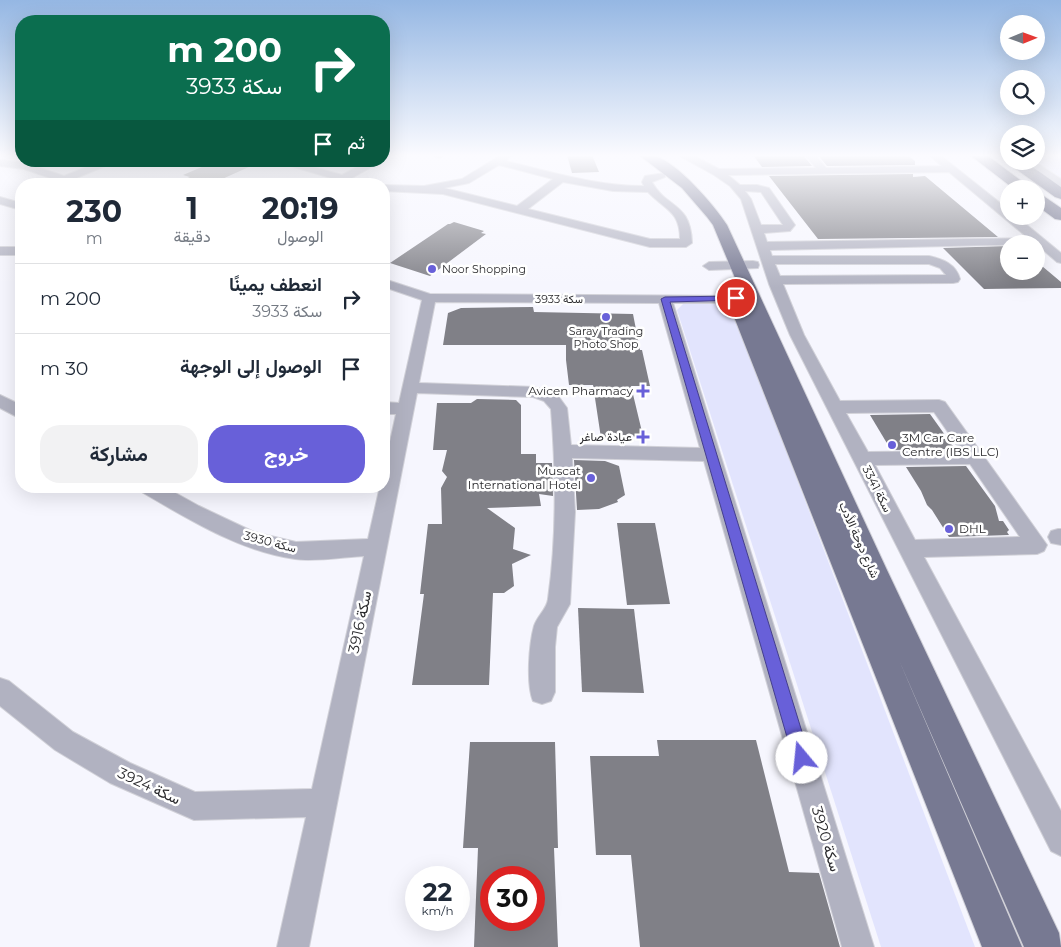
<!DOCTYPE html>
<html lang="ar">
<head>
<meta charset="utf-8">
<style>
  :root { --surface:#fff; --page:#f2f2f3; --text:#1f2937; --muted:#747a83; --line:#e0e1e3; --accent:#6860d9 }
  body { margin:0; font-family:Montserrat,Vazirmatn,sans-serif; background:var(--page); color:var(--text); direction:rtl; height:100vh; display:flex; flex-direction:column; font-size:19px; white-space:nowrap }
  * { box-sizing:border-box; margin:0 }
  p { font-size:16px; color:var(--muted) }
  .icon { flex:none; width:28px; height:28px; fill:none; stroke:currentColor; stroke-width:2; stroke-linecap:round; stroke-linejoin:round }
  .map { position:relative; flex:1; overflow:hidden; direction:ltr }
  .details { position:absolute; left:15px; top:178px; width:375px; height:315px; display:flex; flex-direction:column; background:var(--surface); border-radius:20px; box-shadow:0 5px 20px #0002; direction:rtl }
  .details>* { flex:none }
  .top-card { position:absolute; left:15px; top:15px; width:375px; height:152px; border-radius:20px; box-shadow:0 5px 20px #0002; direction:rtl; background:#0b6e4f; color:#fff; overflow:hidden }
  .needle { width:32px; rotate:89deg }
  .buttons { position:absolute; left:1000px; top:15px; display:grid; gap:10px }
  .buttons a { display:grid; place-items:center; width:45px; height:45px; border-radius:50%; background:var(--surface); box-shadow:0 5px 20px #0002; font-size:25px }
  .speed { position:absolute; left:405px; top:866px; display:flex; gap:10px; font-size:25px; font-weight:700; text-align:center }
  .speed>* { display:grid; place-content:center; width:65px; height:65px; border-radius:50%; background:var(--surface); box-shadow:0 5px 20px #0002; line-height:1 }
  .speed small { font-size:12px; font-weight:400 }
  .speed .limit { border:8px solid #d22; background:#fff; color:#111 }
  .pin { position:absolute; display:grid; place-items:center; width:42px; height:42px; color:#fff; margin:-21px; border:2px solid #fff; border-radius:50%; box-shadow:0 1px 5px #0007 }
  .me { position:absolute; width:55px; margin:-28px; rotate:343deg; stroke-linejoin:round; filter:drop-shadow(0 0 4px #0008) }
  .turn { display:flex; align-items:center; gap:18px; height:105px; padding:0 25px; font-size:22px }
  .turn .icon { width:65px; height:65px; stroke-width:2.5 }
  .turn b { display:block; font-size:35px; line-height:42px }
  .then { display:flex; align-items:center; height:48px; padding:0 25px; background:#0003; gap:10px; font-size:19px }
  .eta { display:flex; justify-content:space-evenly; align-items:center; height:85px; text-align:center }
  .eta b { font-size:30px; font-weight:700; line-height:35px }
  .cta { display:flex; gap:10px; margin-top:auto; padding:10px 25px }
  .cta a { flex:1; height:58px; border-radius:20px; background:var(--accent); color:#fff; font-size:20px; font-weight:700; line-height:58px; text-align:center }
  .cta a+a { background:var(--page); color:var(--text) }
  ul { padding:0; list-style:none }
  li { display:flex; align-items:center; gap:15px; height:70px; padding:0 25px; border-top:1px solid var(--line) }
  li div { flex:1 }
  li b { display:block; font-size:19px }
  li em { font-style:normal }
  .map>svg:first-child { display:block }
</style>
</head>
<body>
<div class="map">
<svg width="1061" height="947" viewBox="0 0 1061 947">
  <rect width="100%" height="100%" fill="#f6f6fe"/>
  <g fill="#e2e4fd">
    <polygon points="1036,155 1056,155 1061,158 1061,179 1035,161"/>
    <polygon points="684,303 724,303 731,306 975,947 881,947 677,310"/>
  </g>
  <g fill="#808087" fill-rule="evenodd">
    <polygon points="567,155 592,155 599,172 572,173"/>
    <polygon points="753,155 803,155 812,166 762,167"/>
    <polygon points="818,155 899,155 910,157 915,161 915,165 827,166"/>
    <polygon points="216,161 262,161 211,184 174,184 190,177 183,175"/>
    <polygon points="913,174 913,177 925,176 998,237 818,239 769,176"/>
    <polygon points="454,222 484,231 481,233 486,234 430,276 390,263 448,224 450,224"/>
    <polygon points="1009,246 1009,271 1036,271 1036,261 1061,282 1061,288 984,289 943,248"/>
    <polygon points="533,307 534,312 633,314 640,350 642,350 650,386 631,386 643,436 601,438 593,385 569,385 566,360 566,345 443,345 448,313 461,308"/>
    <polygon points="477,399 516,400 521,405 521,454 536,454 536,463 552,463 553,496 539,494 541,506 487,508 515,528 513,549 531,555 512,564 514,586 504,593 493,593 489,685 412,685 424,594 420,594 428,524 442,524 441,488 447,477 442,471 447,450 433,450 437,403 471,403"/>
    <polygon points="930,414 955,449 891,450 870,415"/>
    <polygon points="574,460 605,461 619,466 625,495 617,500 618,502 599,509 577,510"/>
    <polygon points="966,466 995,506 999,521 1003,521 1009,530 1007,532 1009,535 949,537 932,510 927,505 921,491 906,467"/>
    <polygon points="617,523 655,523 670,604 627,605"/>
    <polygon points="578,608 634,609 644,693 582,692"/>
    <polygon points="657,740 756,740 789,872 819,873 840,947 640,947 631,855 596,855 590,756 659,756"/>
    <path d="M470,742H555L558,848H554L558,947H474L478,848H463ZM491,878H534V920H491Z"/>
  </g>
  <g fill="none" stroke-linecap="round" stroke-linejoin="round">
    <defs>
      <g id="minor">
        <polygon points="431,155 445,155 440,158"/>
        <path d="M501,155H511L506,161C551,172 597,186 644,186L642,182L645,176L665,173V177L652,182C667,209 691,202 692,243L686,247H650L443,194L384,191V185L424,186L462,179ZM499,165L553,179L517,206L444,188L469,183ZM563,182L613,191L648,192C665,210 680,211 680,239H650L528,209Z"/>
        <path d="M678,155H692L719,169L816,168L805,155H815L826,168L942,166L929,155H940L1009,210V216H1016L1061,253V263L1057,262L1036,244L770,250L772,256H929C943,259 956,264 960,279L958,282L953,283L783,284L804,335L840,401L939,400L945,402L1047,545L1044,551L1037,554L924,557L1061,811V856L1051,851L790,335L769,284L741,199L730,186L714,175ZM949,172L1028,238L767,242L764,233L790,231L795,225L769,188L757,185H740L728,175ZM745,191L761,192L783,225H761L751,199ZM775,264H929L940,268L946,275L780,276ZM934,412L961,451L868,452L846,413ZM970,464L1020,537L915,540L875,465Z"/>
        <polygon points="0,160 25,163 64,176 102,161 117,161 74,179 84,184 68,184 24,169 0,166"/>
        <polygon points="274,161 291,161 342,175 369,161 382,161 352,178 369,184 351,184"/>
        <polygon points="1022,161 1034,161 1061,179 1061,187"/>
        <polygon points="0,197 21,203 21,210 0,204"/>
        <rect x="0" y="247" width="21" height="8"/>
        <polygon points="753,261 758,262 759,265 758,268 709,270 703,266 709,262"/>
        <path d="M384,279L430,294L741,296L743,299L736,303H673L874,947H842L704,461L572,458L575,512L570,604L557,627L555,647V692L551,701L542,704L533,701C526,684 529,644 534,626C537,616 547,609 548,599C557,536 556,472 551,409L544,401L533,397L417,393L309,947H277L306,817L194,820L110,783L55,750L0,706V678L9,681L73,732L130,763L195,792L312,789L364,556C345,557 314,562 295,559C239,551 188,519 140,491L138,486H163L199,506L254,532L296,542L368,539L380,486H384V469L396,414H384V402L399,403L422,300L384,287ZM435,302L659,303L700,448L571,445L567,408L556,393L534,387L419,383Z"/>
        <polygon points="0,395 21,405 21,419 0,408"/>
        <polygon points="1058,529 1061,529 1061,545 1051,543 1048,537 1051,531"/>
      </g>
      <path id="major" d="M639,155C644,155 650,154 655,156C678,163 714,205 727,225L886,568L1059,933L1061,947H1024L899,660L1022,947H982L727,299L730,295L736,294L743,297L713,225L707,217L682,188Z"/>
      <g id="highway">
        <polygon points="970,155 987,155 1032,189 1014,189"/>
        <polygon points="1009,158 1009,161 1024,161 1061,187 1061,199 1055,197 1009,164 1007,161"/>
        <polygon points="1036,193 1042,195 1061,208 1061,220 1055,219 1036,205"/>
      </g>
    </defs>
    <use href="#minor" stroke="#d1d1d8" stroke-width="2"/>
    <use href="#major" stroke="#d1d1d8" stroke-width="2"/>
    <use href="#highway" stroke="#d1d1d8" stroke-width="2"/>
    <use href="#minor" fill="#b1b2c1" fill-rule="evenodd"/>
    <use href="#major" fill="#777992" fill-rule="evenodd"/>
    <use href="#highway" fill="#636581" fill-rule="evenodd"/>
  </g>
  <linearGradient id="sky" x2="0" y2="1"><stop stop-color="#95b7e3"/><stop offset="0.54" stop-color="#fbfbff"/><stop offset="1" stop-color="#fbfbff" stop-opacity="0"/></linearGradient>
  <rect width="1061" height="288" fill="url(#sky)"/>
  <polygon fill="#6860d9" stroke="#443e8d" points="736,296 739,297 739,300 670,302 810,758 807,764 802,766 796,764 793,758 661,299 665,297"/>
  <g fill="#6860d9" stroke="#fff" stroke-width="2">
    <circle cx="432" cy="269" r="5"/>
    <circle cx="606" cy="317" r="5"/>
    <path d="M640.5 383.5h5v5h5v5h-5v5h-5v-5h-5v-5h5z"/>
    <path d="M640.5 429.5h5v5h5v5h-5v5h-5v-5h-5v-5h5z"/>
    <circle cx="892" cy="445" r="5"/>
    <circle cx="591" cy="478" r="5"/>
    <circle cx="949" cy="529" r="5"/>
  </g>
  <g text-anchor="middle" stroke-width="5" stroke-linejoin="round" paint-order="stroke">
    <g font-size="11" fill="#2a2a2d" stroke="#fff" text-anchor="start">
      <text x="442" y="273">Noor Shopping</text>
      <text x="606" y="335" text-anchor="middle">Saray Trading<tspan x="606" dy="13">Photo Shop</tspan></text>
    </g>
    <g font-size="11" fill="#2a2a2d" stroke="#fff">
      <text x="559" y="303">سكة 3933</text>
    </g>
    <g font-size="12" fill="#2a2a2d" stroke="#fff" text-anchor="end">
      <text x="633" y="395">Avicen Pharmacy</text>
      <text x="632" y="441">عيادة صاغر</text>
      <text x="902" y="442" text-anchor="start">3M Car Care<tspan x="902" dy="14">Centre (IBS LLC)</tspan></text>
      <text x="581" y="475">Muscat<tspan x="581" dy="14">International Hotel</tspan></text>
      <text x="959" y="533" text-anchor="start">DHL</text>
    </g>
    <g font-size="12" fill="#2a2a2d" stroke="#fff">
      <text transform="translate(877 489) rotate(63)" y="4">سكة 3341</text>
      <text transform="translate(859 540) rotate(66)" y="4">شارع دوحة الأدب</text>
      <text transform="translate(270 542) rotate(15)" y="4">سكة 3930</text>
    </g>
    <g font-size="15" fill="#2a2a2d" stroke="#fff">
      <text transform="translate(360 622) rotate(-78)" y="5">سكة 3916</text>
      <text transform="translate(149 786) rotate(25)" y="5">سكة 3924</text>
      <text transform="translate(826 839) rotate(73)" y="5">سكة 3920</text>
    </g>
  </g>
</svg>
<div class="buttons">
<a><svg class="needle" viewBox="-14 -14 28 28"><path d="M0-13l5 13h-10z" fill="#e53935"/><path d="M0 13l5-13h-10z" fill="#747a83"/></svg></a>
<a><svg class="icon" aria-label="search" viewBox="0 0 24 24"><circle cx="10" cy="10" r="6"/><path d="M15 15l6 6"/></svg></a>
<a><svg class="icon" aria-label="layers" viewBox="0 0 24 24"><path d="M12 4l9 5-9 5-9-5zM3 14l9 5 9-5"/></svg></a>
<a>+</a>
<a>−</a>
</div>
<div class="speed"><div>22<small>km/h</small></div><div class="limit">30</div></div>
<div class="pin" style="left:736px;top:298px;background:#d93025"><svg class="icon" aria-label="arrive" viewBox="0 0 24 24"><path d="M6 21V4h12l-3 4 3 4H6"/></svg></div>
<svg class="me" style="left:802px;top:758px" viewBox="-20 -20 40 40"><circle r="19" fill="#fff"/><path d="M0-13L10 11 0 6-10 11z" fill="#6860d9"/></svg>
<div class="top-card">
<div class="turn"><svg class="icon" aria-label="right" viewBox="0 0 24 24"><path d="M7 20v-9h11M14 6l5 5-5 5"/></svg><div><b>200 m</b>سكة 3933</div></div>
<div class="then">ثم<svg class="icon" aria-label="arrive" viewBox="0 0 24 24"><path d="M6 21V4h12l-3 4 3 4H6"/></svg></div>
</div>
<section class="details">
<div class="eta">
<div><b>20:19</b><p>الوصول</p></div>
<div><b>1</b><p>دقيقة</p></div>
<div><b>230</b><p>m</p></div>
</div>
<ul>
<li><svg class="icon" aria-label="right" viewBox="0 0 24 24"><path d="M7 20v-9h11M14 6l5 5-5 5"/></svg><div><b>انعطف يمينًا</b><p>سكة 3933</p></div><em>200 m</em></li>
<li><svg class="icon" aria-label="arrive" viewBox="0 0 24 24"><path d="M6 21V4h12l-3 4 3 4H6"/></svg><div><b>الوصول إلى الوجهة</b></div><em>30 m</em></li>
</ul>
<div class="cta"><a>خروج</a><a>مشاركة</a></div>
</section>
</div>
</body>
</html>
